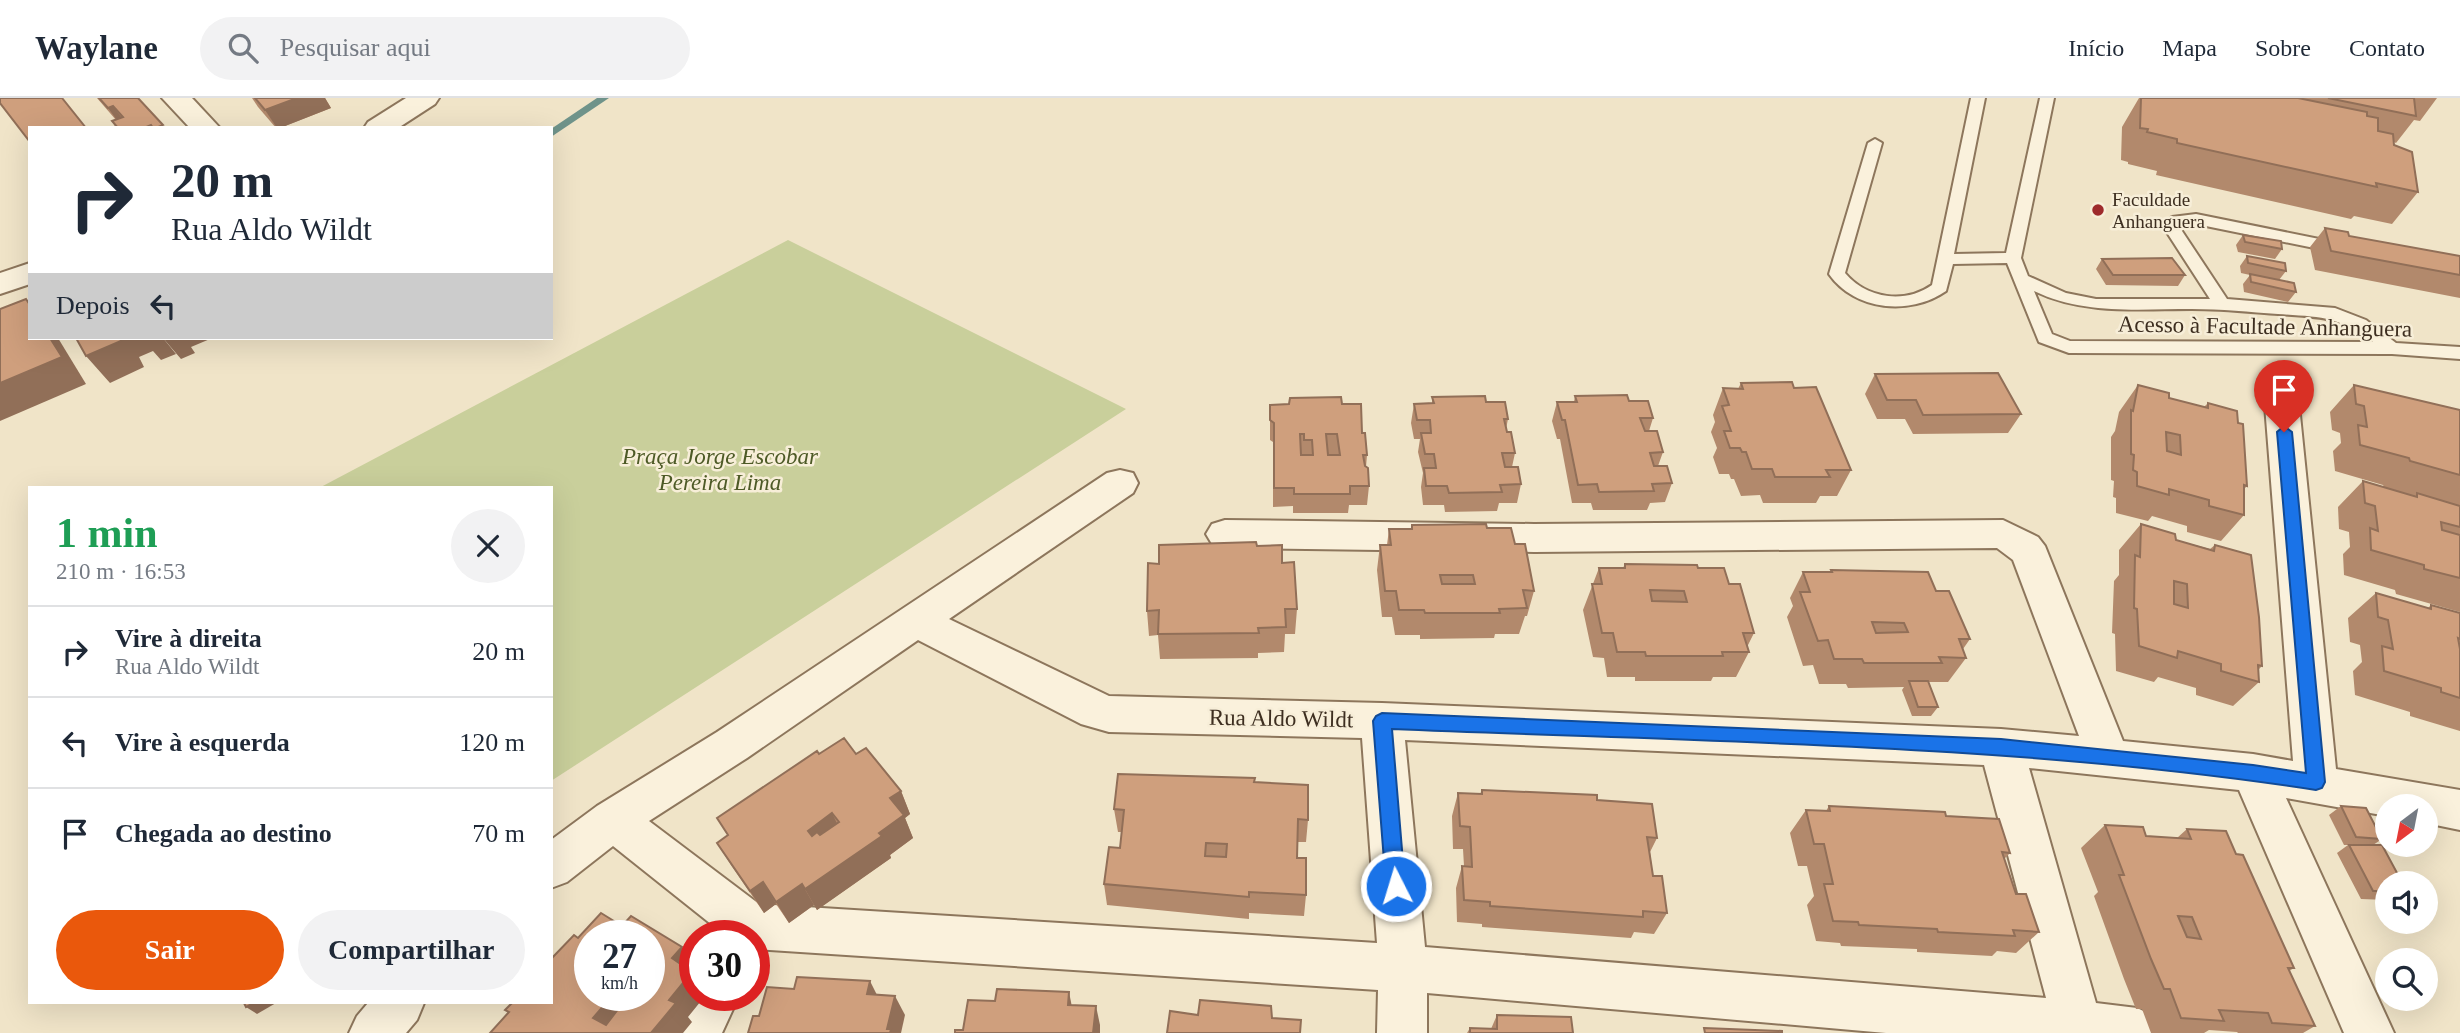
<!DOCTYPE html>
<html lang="pt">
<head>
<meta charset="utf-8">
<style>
  :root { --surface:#fff; --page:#f2f2f3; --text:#1f2937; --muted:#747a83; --line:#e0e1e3; --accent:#ea580c }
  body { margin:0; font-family:"Times New Roman",serif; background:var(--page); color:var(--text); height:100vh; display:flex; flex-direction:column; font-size:26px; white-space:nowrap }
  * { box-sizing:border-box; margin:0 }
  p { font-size:23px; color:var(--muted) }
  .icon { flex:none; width:38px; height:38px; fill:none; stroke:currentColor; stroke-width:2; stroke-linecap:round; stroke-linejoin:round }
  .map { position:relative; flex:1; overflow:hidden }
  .drawer { position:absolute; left:28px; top:388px; width:525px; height:518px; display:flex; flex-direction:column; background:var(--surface); border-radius:0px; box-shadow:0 7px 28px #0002 }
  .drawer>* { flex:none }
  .banner { position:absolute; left:28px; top:28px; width:525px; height:214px; border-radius:0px; box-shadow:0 7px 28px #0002; background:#fff; color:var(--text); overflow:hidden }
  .needle { width:46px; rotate:212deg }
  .tools { position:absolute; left:2375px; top:696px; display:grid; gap:14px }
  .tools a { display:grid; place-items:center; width:63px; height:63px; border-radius:50%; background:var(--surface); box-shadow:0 7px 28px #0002; font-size:35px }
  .speed { position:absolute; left:574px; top:822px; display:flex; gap:14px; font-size:35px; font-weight:700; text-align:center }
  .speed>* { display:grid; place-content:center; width:91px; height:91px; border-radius:50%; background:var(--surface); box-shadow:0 7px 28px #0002; line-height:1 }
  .speed small { font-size:18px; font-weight:400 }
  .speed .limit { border:10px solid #d22; background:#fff; color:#111 }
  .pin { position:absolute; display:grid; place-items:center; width:60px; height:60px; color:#fff; margin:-72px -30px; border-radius:50% 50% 50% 0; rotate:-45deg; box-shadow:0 0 7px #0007 }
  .pin .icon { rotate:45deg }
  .me { position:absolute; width:77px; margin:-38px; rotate:355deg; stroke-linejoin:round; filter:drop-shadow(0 0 5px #0008) }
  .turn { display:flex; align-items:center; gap:24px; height:147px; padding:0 28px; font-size:32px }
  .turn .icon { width:91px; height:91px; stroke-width:2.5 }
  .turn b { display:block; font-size:49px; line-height:60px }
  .then { display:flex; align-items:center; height:66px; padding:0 28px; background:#0003; gap:14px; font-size:26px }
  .round { display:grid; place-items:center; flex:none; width:74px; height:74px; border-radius:37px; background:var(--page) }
  .headline { display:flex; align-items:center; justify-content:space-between; height:119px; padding:0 28px }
  h1 { font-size:42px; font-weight:800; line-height:52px; color:#1e9e55 }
  .action { display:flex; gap:14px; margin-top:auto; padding:14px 28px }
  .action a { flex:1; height:80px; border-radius:42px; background:var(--accent); color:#fff; font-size:28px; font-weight:800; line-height:80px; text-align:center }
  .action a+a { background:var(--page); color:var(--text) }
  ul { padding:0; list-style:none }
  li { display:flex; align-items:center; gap:21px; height:91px; padding:0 28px; border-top:2px solid var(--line) }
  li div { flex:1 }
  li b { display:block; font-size:26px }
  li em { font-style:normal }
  header { display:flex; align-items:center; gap:42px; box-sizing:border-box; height:98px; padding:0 35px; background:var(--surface); border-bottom:2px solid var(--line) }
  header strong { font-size:33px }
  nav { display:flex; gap:38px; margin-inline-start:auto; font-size:24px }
  .search { width:490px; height:63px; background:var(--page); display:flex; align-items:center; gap:18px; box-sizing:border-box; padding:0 24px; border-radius:38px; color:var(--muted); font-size:26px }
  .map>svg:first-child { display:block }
</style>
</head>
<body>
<header>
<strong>Waylane</strong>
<div class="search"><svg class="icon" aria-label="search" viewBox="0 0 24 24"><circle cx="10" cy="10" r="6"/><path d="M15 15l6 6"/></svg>Pesquisar aqui</div>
<nav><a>Início</a><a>Mapa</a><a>Sobre</a><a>Contato</a></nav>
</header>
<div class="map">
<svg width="2460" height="935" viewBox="0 0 2460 935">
  <rect width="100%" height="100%" fill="#f0e4c8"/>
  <polygon fill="#c9cf9b" points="788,142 1126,311 551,683 551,390 319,390"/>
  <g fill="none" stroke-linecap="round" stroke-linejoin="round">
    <polygon fill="#6f938a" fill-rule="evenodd" points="597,0 609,0 551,39 551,31"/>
    <defs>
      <path id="lane" d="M1971,0H1985L1954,156L2006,155L2040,0H2054L2021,160L2028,178L2066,195L2096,201H2210L2166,133L2165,126L2172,119L2196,116L2339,145L2347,150L2339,155L2196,126H2181L2182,133L2227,201L2335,210L2366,222L2396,245L2460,249V261L2392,256L2069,255L2039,244L2007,165L1953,166L1946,193C1910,218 1855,213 1829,176L1868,45L1875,41L1882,45L1845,175C1867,201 1905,206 1932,187ZM2034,193C2084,217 2138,211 2192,211C2221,211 2250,214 2278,216C2321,219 2338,218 2373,244L2070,243L2052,236Z"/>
      <g id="street">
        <polygon points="162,0 192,0 220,30 190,30"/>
        <polygon points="406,0 439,0 435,6 398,30 364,30 368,24"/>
        <polygon points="30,165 30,186 0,196 0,175"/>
        <path d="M2282,295L2294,298L2299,307L2336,671L2460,692V732L2426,725V709H2387V718L2286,700L2394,935H2344L2239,692L2029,670L2096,905L2137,910L2154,918L2162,935H1886L1427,895V935H1377L1378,892L754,851V838H726L613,748L567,784L551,790V742L597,708L717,634L1107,375L1120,372L1133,375L1138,385L1133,395L949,521L1109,598L1382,605L2001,631L2079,638L2013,462L1997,450L1534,454L1225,450L1212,446L1206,436L1212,426L1225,422L1534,426L2003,422L2038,439L2045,448L2123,643L2253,656L2293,663L2265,307L2270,298ZM918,542L1081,626L1109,634L1362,640L1377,845L759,806L649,723L747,660ZM1405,642L1984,667L2046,900L1425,849Z"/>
        <polygon points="695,887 695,898 739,898 722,935 671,935"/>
        <polygon points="368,905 424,905 417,922 406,935 349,935 357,918"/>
      </g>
    </defs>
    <use href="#lane" stroke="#8d765c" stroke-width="4"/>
    <use href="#street" stroke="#8d765c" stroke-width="4"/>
    <use href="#lane" fill="#faf1dc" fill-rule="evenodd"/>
    <use href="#street" fill="#faf1dc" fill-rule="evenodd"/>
  </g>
  <g fill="#b2896c">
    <polygon points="97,0 138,0 165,30 116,30 112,23 116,22"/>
    <polygon points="252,0 325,0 331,10 280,30 276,30 258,9"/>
    <polygon points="2139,0 2437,0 2420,23 2414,22 2396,45 2394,44 2394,47 2418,94 2392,126 2354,118 2351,121 2156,77 2157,73 2128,66 2128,64 2121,62 2122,29"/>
    <polygon points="2325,130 2349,138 2460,158 2460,200 2315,172 2310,149"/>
    <polygon points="2243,137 2282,151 2275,161 2238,154 2236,147"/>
    <polygon points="2247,158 2286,173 2279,182 2296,194 2288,204 2244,194 2243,186 2250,177 2241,175 2240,168"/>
    <polygon points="2102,161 2185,177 2178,188 2106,187 2096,171"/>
    <polygon points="1875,276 2021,316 2008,335 1913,336 1905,321 1877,321 1865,296"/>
    <polygon points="1741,285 1794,290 1851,372 1837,398 1820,398 1816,405 1763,405 1760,397 1741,398 1734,381 1731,381 1729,376 1719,376 1713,359 1717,350 1711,334 1715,324 1713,317 1723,290 1738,291"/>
    <polygon points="2138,287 2169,300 2204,309 2208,305 2238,325 2247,388 2244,391 2244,417 2221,443 2187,434 2187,428 2152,418 2148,423 2116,415 2116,400 2113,399 2114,383 2111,382 2111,339 2115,333 2119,314"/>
    <polygon points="2354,287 2460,312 2460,514 2396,496 2395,492 2344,477 2343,456 2350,449 2349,434 2339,431 2338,409 2363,383 2384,389 2383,387 2335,373 2333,353 2341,345 2340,335 2332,332 2330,314"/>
    <polygon points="1575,298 1629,303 1653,320 1649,333 1663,354 1658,368 1672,385 1665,404 1650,405 1647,412 1593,412 1591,405 1572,405 1560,341 1557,341 1552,323 1557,304 1574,304"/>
    <polygon points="1432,299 1486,304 1508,321 1506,331 1515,355 1512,369 1521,386 1517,405 1499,405 1497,413 1445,414 1444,407 1423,407 1421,389 1423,375 1418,354 1420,341 1414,341 1411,325 1414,306 1432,305"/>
    <polygon points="1342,306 1362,335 1367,357 1366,369 1369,388 1367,407 1349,407 1348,415 1293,415 1293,408 1273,409 1273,344 1270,342 1270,307"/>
    <polygon points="2141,426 2176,442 2210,451 2215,447 2262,568 2259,571 2259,584 2233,608 2196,597 2196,590 2158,579 2154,584 2116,573 2115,536 2112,535 2114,483 2119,477 2119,452"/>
    <polygon points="1412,427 1487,430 1515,446 1534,493 1527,518 1525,518 1519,536 1495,536 1494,540 1420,541 1420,537 1395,537 1392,519 1382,519 1377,472 1380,447 1387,447 1389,431 1411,431"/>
    <polygon points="1257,448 1282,465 1297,511 1295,536 1285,536 1284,554 1258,555 1258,560 1160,561 1158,537 1149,538 1147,513 1159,466"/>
    <polygon points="1625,466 1698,470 1729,486 1754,535 1747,549 1749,554 1736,579 1713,579 1711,583 1635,583 1635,579 1607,579 1604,560 1593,559 1583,512 1599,470 1623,470"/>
    <polygon points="1831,472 1936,493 1970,541 1963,551 1966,560 1948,584 1928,584 1938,609 1931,618 1912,618 1902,592 1904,589 1848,590 1846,586 1819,586 1813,567 1803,568 1787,519 1793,508 1790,500 1803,474 1830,474"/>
    <polygon points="2376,495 2428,510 2431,507 2460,515 2460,633 2410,618 2410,614 2355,597 2353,573 2362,564 2360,547 2350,544 2348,520"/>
    <polygon points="819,656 856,656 901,693 910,716 905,720 913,740 890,757 891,760 817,812 814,807 789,825 776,806 764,815 731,767 717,745 728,738 717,720"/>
    <polygon points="1255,684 1308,722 1306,744 1297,744 1297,760 1306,797 1304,818 1249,815 1249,821 1107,807 1104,786 1120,750 1122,734 1118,734 1114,711"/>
    <polygon points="1482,692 1597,702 1657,740 1650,754 1653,778 1667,815 1654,836 1634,834 1631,840 1482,829 1482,826 1457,824 1456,790 1462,768 1464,768 1463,751 1453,751 1452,718 1458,695 1480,696"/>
    <polygon points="1829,708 1946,718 2010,755 2004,761 2016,796 2039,834 2016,855 1997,853 1992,858 1917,854 1917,851 1841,848 1840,845 1816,843 1807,807 1814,798 1807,768 1798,768 1790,735 1806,712 1826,713"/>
    <polygon points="2341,708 2382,741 2373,747 2387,786 2387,802 2361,801 2337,755 2348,747 2344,747 2329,717"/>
    <polygon points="2105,727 2146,738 2177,740 2187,731 2236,756 2294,870 2289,873 2315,928 2303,935 2238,935 2237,934 2209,932 2204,935 2151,935 2142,911 2136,911 2124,881 2094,798 2098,794 2081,750"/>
    <polygon points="1497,917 1573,935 1467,935 1470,930 1491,931"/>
  </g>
  <g fill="#916f58">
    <polygon points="297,0 325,0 331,10 280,30 277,30 265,12"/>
    <polygon points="113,8 127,27 122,29 108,10"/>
    <polygon points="50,240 58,240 86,286 0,323 0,285"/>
    <polygon points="120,240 163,240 176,256 161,262 153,253 139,259 144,269 110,285 86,258"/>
    <polygon points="163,240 209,240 210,241 191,249 195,255 181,261"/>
    <polygon points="901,693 910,716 905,720 913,740 890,757 891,760 817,812 805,791 890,700"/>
    <polygon points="832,715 843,738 820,755 808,733"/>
    <polygon points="763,784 776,806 764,815 750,793"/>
    <polygon points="802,786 814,807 789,825 776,804"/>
    <polygon points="682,849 695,865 695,872 693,875 695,877 695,898 705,898 688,919 692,924 683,935 651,935 672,860"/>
    <polygon points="870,883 880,903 867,896"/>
    <polygon points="1069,894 1073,914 1068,907"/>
    <polygon points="895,898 905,917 901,935 889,935 887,931"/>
    <polygon points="611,899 630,918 616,935 593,920"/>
    <polygon points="253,905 276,905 257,916 246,909"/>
    <polygon points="1096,908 1100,927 1100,935 1093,935"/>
  </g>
  <g fill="#cf9f7d" stroke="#916f58" stroke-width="2" fill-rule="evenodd">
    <polygon points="0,0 62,0 86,30 30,30 30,44 0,5"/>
    <polygon points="99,0 138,0 163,27 156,30 153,30 151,27 144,30 118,30 112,23 123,19 113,8 108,10"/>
    <polygon points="255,0 297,0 265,12"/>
    <polygon points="2141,0 2298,0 2367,14 2367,18 2378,20 2378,33 2393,36 2394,47 2412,54 2418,94 2376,85 2377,89 2177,45 2177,41 2147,34 2148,31 2140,30"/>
    <polygon points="2328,0 2414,0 2416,18"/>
    <polygon points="2325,130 2348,134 2349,138 2460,158 2460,177 2331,153"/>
    <polygon points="2243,137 2281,143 2282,151 2245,144"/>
    <polygon points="2247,158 2285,165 2286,173 2248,165"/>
    <polygon points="2172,160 2185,177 2113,177 2102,161"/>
    <polygon points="2250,176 2294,185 2296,194 2251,184"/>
    <polygon points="26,201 30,207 30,240 50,240 62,259 0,285 0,211"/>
    <polygon points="76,240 120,240 121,243 86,258"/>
    <polygon points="1998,275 2021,316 1923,317 1916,302 1887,302 1875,276"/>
    <polygon points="1792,284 1794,290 1816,289 1851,372 1826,372 1830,379 1775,379 1772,371 1752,371 1746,354 1742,354 1740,350 1730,350 1724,333 1731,333 1722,308 1729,307 1723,290 1743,291 1741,285"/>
    <path d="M2138,287L2169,295V300L2208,310V305L2237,313L2238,325L2243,326L2247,388L2244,387V417L2209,408V402L2169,391V397L2137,388V374L2133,372L2134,357L2131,356V312L2133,313ZM2166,334L2180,337L2181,357L2167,353Z"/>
    <polygon points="2354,287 2460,312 2460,377 2410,363 2409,360 2360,347 2358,327 2367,329 2364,308 2356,306"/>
    <polygon points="1627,297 1629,303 1648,303 1653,320 1640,320 1645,333 1657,333 1663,354 1650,355 1654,368 1667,368 1672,385 1652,386 1654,393 1599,394 1597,386 1578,387 1565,322 1562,322 1557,304 1577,304 1575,298"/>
    <polygon points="1485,298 1486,304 1505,304 1508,321 1504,321 1507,334 1511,334 1515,355 1502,355 1505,369 1518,369 1521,386 1500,387 1502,394 1449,395 1447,388 1426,388 1424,370 1436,370 1434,356 1425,356 1421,335 1431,335 1430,322 1417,322 1414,306 1434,305 1432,299"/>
    <path d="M1341,299L1342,306H1361L1362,335H1365L1367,357H1363L1365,368L1368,370L1369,388H1350V396H1294V390H1274V325L1270,322V307L1289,306L1290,300ZM1300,336H1304V342H1312L1313,357H1301ZM1326,336H1337L1340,357H1328Z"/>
    <polygon points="2363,383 2417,399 2417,395 2460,408 2460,429 2441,424 2442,432 2460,437 2460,480 2424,471 2424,467 2371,452 2370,430 2378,433 2375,408 2365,405"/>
    <path d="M1486,426L1487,430H1511L1515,446H1525L1534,493L1523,492L1527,510L1499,511L1500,515H1425L1424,512H1399L1396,493H1385L1380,447H1391L1389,431H1412V427ZM1440,477H1473L1475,486H1442Z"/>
    <path d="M2141,426L2175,436L2176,442L2214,453L2215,447L2251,457L2259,519L2262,568L2258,567L2259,584L2221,573V566L2178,553L2177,560L2139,548L2137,511L2134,510L2135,457L2140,459ZM2174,483L2187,486L2188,510L2174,506Z"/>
    <polygon points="1256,444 1257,448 1282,447 1282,465 1294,464 1297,511 1285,511 1286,529 1258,530 1259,535 1158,536 1159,512 1147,513 1148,465 1159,466 1159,447"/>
    <path d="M1625,466L1697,467L1698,470H1724L1729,486H1740L1754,535H1743L1749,554H1722L1723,558H1646L1645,554H1617L1613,535H1602L1592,486H1602L1599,470H1625ZM1650,492L1684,493L1687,504L1652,503Z"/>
    <path d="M1831,472L1928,474L1936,493H1949L1970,541H1959L1966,560L1939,559L1942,565H1864L1862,561H1834L1828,542L1818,543L1800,494H1810L1803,474H1832ZM1872,524L1904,525L1908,534L1876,535Z"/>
    <polygon points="2376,495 2431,511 2431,507 2460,515 2460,541 2458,540 2460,551 2460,600 2441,594 2441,590 2384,573 2382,548 2393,551 2388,522 2378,519"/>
    <polygon points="1909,583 1928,583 1938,609 1918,609"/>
    <path d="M844,640L856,656L866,650L901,693L890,700L904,717L879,735L882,738L805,791L802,786L776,804L763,784L750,793L717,745L728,737L717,720L817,653L819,656ZM832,715L839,724L820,737L817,734L812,738L808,733Z"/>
    <path d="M1118,676L1255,680L1254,684L1308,687V722L1298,721L1297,760H1306V797L1249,794V799L1104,786L1109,749L1120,750L1124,712L1114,711ZM1206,745L1227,746L1226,759L1205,758Z"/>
    <polygon points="1482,692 1597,697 1597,702 1652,706 1657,740 1647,739 1653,778 1662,778 1667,815 1643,813 1643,819 1490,808 1490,804 1464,802 1462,768 1472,769 1470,729 1460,728 1458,695 1482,696"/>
    <polygon points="1829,708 1945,714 1946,718 1999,721 2010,755 2002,754 2016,796 2026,796 2039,834 2013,832 2015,838 1938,834 1937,831 1859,827 1858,824 1833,823 1824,786 1833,786 1824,746 1814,746 1806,712 1830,713"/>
    <polygon points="2341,708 2366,710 2382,741 2356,739"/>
    <path d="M2105,727L2143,729L2146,738L2191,741L2187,731L2226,733L2236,756L2243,757L2294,870H2288L2315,928L2272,925L2268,915L2219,912L2224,923L2181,920L2170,891H2164L2151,861L2119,777H2124ZM2178,818L2192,819L2201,841L2187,839Z"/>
    <polygon points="2349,747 2382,747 2403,786 2387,786 2387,793 2373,793"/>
    <path d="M601,815L622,828L631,818L682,849L672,860L692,874L669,902L676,905L651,935H490L509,914L505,912L512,905H551V861L574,837L578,840ZM590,838H649V898H590ZM611,899L622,906L606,927L593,920Z"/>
    <polygon points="797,879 870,883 867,896 895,898 887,931 891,931 890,935 748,935 753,918 759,918 767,889 794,891"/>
    <polygon points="997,891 1069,894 1068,907 1096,908 1093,935 955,935 955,932 963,932 968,902 995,903"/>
    <polygon points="1200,902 1271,908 1272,920 1301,922 1300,935 1167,935 1170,913 1198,917"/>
    <polygon points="244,905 253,905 246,909"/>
    <polygon points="1497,917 1571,919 1573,935 1470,935 1470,930 1497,931"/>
    <polygon points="1704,930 1782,933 1782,935 1705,935"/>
  </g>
  <path fill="#1a73e8" stroke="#114b97" stroke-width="2" d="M2284,328L2292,334L2325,684L2322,690L2316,692C2011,645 1700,644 1392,631L1405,788L1403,794L1396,797L1389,794L1386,788L1373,623L1376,618L1382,615L2001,641L2253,667L2306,675L2277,334Z"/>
  <circle fill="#9e2a2b" stroke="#f7eed8" stroke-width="2.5" cx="2098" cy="112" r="7"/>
  <g text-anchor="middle" stroke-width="5" stroke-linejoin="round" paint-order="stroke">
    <g font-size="19" fill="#3d2e20" stroke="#f7eed8" text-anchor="start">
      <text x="2112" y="108">Faculdade<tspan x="2112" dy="22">Anhanguera</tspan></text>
    </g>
    <g font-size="23" fill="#3d2e20" stroke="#f7eed8">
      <text transform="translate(2265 228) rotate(1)" y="8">Acesso à Facultade Anhanguera</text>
      <text transform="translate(1281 620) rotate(1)" y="8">Rua Aldo Wildt</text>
    </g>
    <g font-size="23" font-style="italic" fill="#4d5a26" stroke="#f7eed8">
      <text x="720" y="366">Praça Jorge Escobar<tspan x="720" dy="26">Pereira Lima</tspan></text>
    </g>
  </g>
</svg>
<div class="tools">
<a><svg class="needle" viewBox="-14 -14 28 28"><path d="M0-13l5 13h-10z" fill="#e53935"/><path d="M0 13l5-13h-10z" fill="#747a83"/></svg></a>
<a><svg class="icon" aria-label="sound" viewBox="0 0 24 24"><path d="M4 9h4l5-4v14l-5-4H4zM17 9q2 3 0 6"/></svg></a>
<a><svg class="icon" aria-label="search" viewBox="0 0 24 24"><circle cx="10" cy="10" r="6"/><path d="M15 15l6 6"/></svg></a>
</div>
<div class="speed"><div>27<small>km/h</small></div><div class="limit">30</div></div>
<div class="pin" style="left:2284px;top:334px;background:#d93025"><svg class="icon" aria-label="arrive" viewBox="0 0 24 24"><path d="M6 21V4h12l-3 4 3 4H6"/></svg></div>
<svg class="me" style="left:1396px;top:788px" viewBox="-20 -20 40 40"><circle r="17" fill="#1a73e8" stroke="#fff" stroke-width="3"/><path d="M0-11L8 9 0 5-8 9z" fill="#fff"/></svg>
<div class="banner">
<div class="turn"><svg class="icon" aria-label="right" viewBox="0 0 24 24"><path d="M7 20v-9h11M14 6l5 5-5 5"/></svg><div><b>20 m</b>Rua Aldo Wildt</div></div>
<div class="then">Depois<svg class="icon" aria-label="left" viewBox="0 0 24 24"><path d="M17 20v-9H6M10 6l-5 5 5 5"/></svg></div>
</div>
<section class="drawer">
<div class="headline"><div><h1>1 min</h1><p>210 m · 16:53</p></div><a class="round"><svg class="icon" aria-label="close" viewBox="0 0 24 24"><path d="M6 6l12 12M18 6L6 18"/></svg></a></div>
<ul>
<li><svg class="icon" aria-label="right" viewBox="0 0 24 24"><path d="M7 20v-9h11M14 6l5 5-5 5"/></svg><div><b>Vire à direita</b><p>Rua Aldo Wildt</p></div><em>20 m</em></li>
<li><svg class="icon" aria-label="left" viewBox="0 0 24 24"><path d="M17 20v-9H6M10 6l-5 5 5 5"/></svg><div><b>Vire à esquerda</b></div><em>120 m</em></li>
<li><svg class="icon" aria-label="arrive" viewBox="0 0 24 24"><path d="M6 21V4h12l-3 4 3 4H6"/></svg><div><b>Chegada ao destino</b></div><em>70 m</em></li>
</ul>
<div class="action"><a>Sair</a><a>Compartilhar</a></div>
</section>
</div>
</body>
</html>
